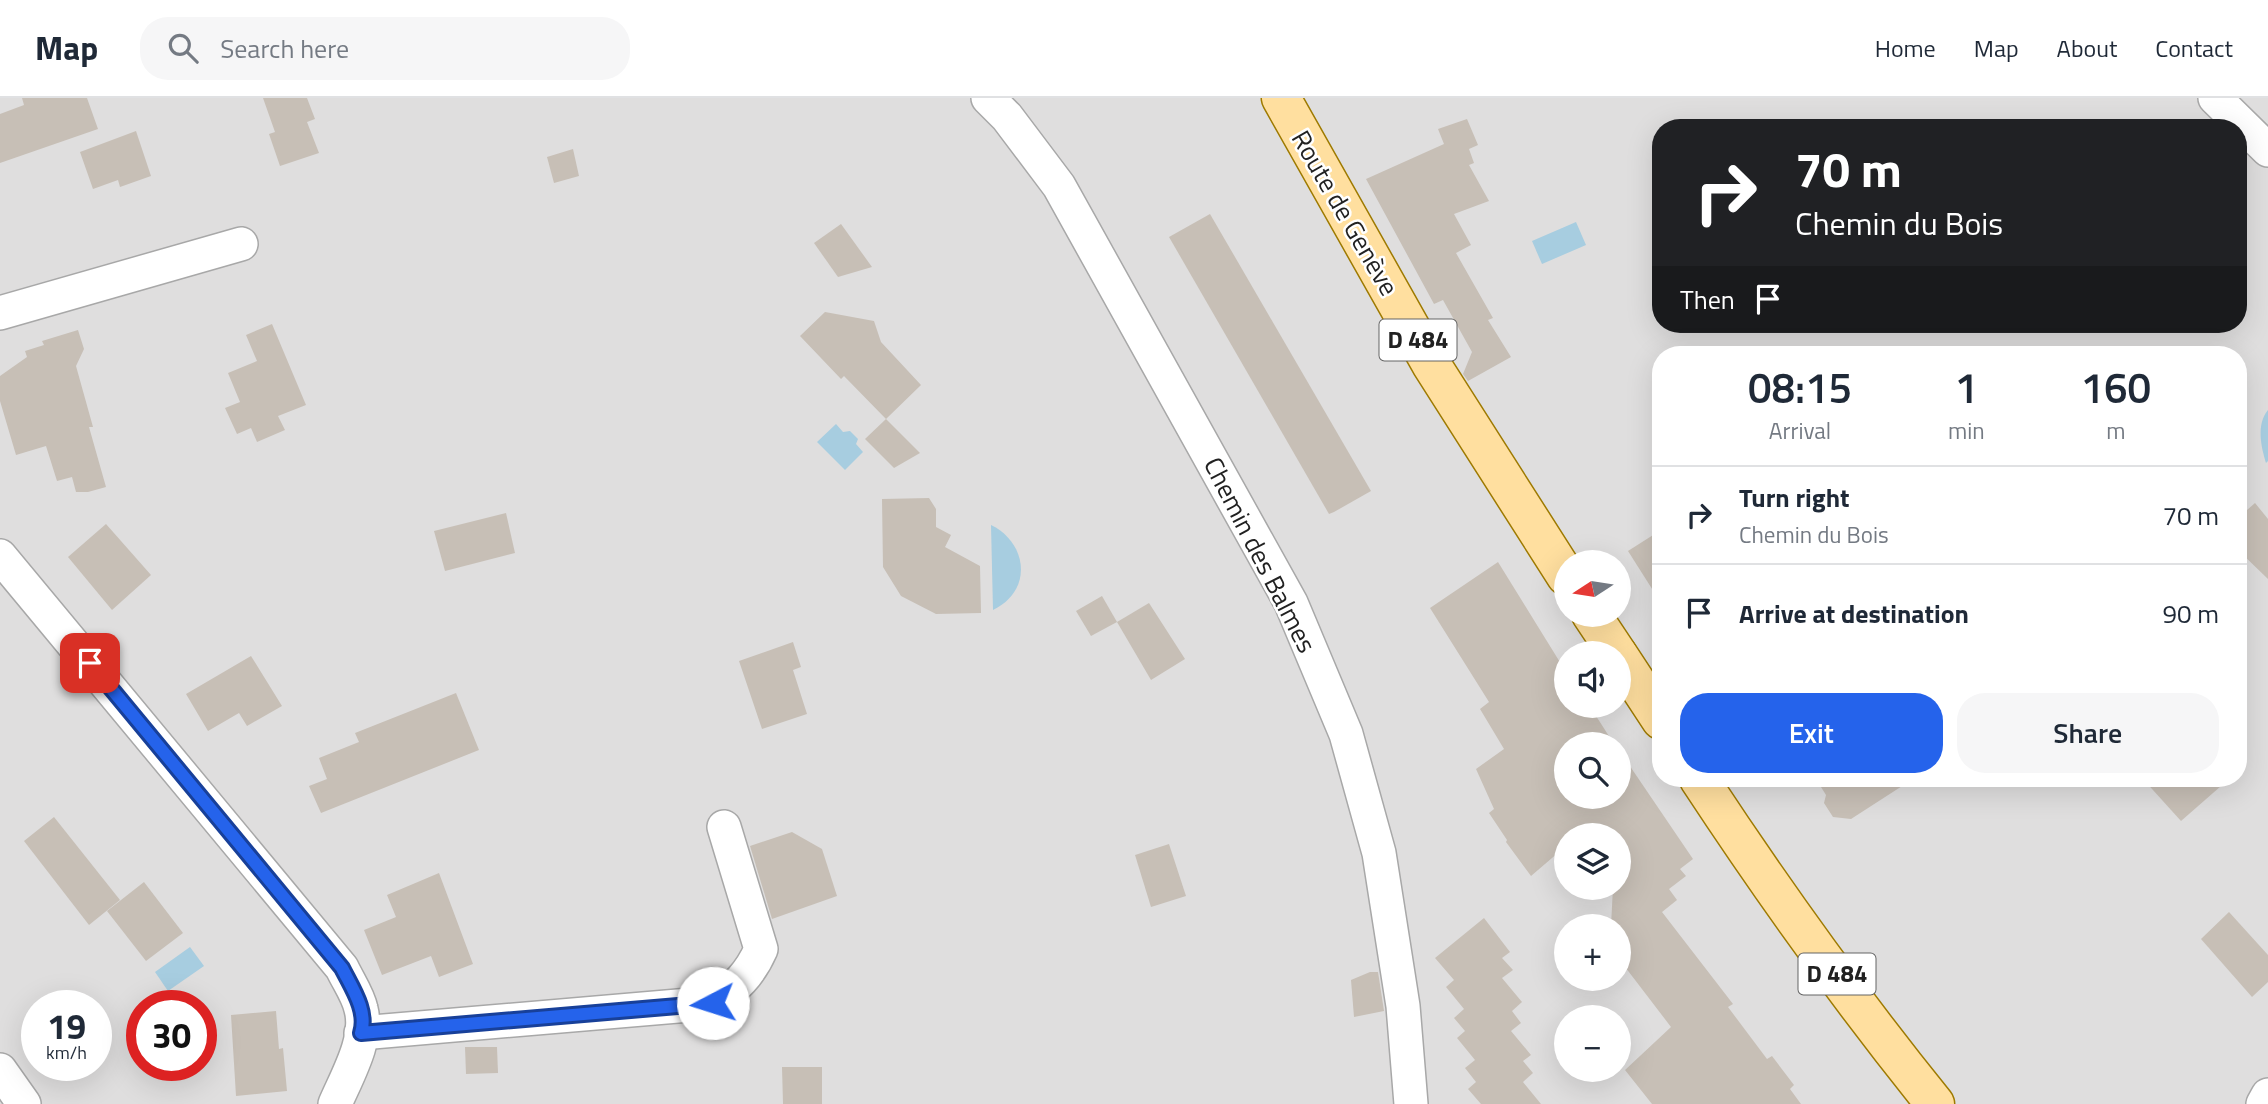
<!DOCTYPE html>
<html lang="en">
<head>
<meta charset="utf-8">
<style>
  :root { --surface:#fff; --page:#f6f6f7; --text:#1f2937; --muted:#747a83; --line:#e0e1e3; --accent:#2563eb }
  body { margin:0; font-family:"Titillium Web",sans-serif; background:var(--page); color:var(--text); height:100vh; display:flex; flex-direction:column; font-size:26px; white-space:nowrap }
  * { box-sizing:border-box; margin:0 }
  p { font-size:23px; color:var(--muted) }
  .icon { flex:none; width:38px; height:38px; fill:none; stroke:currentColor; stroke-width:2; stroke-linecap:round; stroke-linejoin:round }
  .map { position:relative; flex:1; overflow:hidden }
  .panel { position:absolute; left:1652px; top:248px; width:595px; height:441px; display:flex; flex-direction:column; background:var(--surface); border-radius:28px; box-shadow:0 7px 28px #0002 }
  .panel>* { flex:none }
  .top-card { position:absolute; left:1652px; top:21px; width:595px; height:214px; border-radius:28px; box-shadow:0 7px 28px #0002; background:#202124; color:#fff; overflow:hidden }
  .needle { width:46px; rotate:258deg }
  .fabs { position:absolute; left:1554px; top:452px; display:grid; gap:14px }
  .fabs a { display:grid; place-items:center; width:77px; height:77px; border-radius:50%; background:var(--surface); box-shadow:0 7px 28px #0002; font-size:35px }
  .speed { position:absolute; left:21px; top:892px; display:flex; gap:14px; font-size:35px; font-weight:700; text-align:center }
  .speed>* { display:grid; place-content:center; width:91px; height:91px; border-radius:50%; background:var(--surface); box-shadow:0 7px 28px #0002; line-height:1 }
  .speed small { font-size:18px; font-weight:400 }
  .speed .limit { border:10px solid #d22; background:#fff; color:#111 }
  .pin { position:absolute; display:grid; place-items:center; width:60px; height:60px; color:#fff; margin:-30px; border-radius:14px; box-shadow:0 4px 10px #0006 }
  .me { position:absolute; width:77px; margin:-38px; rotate:265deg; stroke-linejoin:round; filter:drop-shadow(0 0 5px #0008) }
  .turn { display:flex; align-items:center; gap:24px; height:147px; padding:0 28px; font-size:32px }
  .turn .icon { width:91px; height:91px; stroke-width:2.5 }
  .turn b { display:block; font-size:49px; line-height:60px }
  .then { display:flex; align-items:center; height:66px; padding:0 28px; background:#0003; gap:14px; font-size:26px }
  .eta { display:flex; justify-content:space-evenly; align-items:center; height:119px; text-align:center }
  .eta b { font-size:42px; font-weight:600; line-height:49px }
  .cta { display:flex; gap:14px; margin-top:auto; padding:14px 28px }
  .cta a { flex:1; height:80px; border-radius:28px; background:var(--accent); color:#fff; font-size:28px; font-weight:600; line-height:80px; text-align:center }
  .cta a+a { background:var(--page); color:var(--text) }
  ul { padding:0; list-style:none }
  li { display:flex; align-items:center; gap:21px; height:98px; padding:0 28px; border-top:2px solid var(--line) }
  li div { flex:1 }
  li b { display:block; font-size:26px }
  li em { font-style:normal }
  header { display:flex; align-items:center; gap:42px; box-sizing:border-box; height:98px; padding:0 35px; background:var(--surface); border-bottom:2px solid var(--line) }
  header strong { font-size:33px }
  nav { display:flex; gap:38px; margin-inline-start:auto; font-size:24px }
  .search { width:490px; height:63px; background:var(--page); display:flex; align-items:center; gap:18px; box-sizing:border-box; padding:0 24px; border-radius:28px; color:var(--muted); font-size:26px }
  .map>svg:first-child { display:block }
</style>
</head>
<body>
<header>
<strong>Map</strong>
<div class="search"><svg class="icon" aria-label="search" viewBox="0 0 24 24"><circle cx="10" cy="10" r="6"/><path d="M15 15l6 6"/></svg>Search here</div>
<nav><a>Home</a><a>Map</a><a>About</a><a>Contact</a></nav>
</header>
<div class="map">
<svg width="2268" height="1006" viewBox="0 0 2268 1006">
  <rect width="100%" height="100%" fill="#f1efe7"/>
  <path fill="#dfdede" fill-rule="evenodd" d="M0,0H2268V1006H0ZM1661,30H2238V226H1661ZM1661,257H2238V681H1661ZM1566,464H1619V516H1566ZM1566,555H1619V607H1566ZM1566,646H1619V698H1566ZM1566,737H1619V789H1566ZM1566,828H1619V880H1566ZM37,908H96V968H37ZM142,908H201V968H142ZM1566,919H1619V971H1566Z"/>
  <g fill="#a7cde0">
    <polygon points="1576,124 1586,147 1542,166 1532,143"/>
    <path d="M2268,312V363L2266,365C2261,349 2256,326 2268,312Z"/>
    <polygon points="836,326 843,334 850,333 858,341 856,346 863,354 845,372 817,344"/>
    <path d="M991,427C1028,445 1033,493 993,512Z"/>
    <polygon points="190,849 204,868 168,893 155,874"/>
  </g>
  <g fill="#c7bfb6">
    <polygon points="22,0 87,0 98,31 0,65 0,16 24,7"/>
    <polygon points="263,0 307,0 315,21 307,24 319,55 280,68 269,36 275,34"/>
    <polygon points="1467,21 1478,47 1469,51 1474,65 1469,67 1489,103 1454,116 1471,147 1456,155 1493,220 1488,222 1511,259 1468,283 1463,276 1472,254 1443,202 1434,206 1366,81 1444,46 1438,31"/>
    <polygon points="136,33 151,78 120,89 118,82 93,91 80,54"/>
    <polygon points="573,51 579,78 554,85 547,59"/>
    <polygon points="1210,116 1371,393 1334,414 1329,416 1169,139"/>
    <polygon points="841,126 872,169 838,179 814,145"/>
    <polygon points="825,214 874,223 881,244 921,287 886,321 844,278 841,281 800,238"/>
    <polygon points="272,226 306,307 278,318 285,332 257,344 251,330 237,336 225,310 240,304 228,275 257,263 246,237"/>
    <polygon points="78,232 84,251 76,268 93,329 89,329 106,389 88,394 76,394 72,379 57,383 46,348 16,357 0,303 0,278 27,259 25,253 44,247 42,243"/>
    <polygon points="886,321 920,355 894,370 865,341"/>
    <polygon points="929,400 936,411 936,429 951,437 945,449 980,468 981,515 936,516 901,498 883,469 882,401"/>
    <polygon points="2255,405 2268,421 2268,481 2238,452 2238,420"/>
    <polygon points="506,415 515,455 445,473 434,433"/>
    <polygon points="106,426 151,477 112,512 68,459"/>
    <polygon points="1661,432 1661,505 1628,453"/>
    <polygon points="1498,464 1566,574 1566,607 1589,607 1614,646 1566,646 1566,698 1619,698 1619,652 1693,761 1680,771 1686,778 1669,791 1677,802 1662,814 1733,906 1728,909 1767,961 1772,958 1794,987 1790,991 1801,1006 1652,1006 1625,972 1671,929 1619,861 1619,828 1611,828 1613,789 1619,789 1619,737 1566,737 1566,748 1531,778 1506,744 1507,742 1489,715 1494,711 1476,671 1504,651 1480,611 1489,604 1430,510"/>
    <polygon points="1102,498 1117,524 1091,538 1076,513"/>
    <polygon points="1149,505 1185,561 1151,582 1117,524"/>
    <polygon points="793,544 801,569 793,572 807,616 762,631 739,563"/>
    <polygon points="251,558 282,608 247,628 239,615 208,633 186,596"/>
    <polygon points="456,595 479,652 321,715 309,688 327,681 319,660 359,644 355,635"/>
    <polygon points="1816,681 1913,681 1851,721 1833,719 1824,705 1826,697"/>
    <polygon points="2143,681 2229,681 2181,723"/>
    <polygon points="54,719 120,802 89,827 24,743"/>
    <polygon points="792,734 822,751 837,798 772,821 750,748"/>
    <polygon points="1169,746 1186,798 1151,809 1135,757"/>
    <polygon points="439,775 473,866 439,879 431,858 382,877 364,832 396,819 387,797"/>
    <polygon points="144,784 183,835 146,863 107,813"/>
    <polygon points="2229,814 2268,857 2268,884 2252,899 2201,841"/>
    <polygon points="1484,820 1510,854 1502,860 1513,872 1502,880 1522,904 1512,913 1521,925 1511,933 1531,957 1523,963 1533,975 1523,984 1541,1006 1481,1006 1468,991 1476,984 1465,970 1475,962 1457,940 1465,933 1454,920 1464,911 1446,889 1454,882 1435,860"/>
    <polygon points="1370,874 1378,874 1384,913 1354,919 1351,882"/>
    <polygon points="276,913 279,951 283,950 287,993 236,998 231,917"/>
    <polygon points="465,949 497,949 498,975 466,976"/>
    <polygon points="782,969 822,969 822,1006 783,1006"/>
  </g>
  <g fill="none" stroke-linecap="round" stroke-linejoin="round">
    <defs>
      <g id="minor">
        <polyline points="988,0 1007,19 1059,88 1291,505 1346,636 1379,755 1403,908 1411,1006"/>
        <polyline points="2215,0 2268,52"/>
        <polyline points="0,215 241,146"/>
        <path d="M0,458L342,870C348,883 358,897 361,911C369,941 347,978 335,1006"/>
        <path d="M361,935L713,905C736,890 750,876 761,851L724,729"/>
        <polyline points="0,972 24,1006"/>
        <polyline points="2263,1006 2268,997"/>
      </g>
      <g id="primary">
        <polyline points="1281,0 1431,266 1566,478"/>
        <polyline points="1591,516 1617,555"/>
        <polyline points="1619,558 1661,622"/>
        <path d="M1699,681C1772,792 1851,902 1935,1006"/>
      </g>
    </defs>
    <use href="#minor" stroke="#a8a8a8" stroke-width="36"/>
    <use href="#primary" stroke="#9e7a00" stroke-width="41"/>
    <use href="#minor" stroke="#fff" stroke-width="33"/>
    <use href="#primary" stroke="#ffdf9f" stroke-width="38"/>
  </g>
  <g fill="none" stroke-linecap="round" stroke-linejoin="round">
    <defs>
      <path id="route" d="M90,565L342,870C352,890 368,913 361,935L713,905"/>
    </defs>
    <use href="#route" stroke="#184099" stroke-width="18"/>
    <use href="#route" stroke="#2563eb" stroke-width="12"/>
  </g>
  <g text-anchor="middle" stroke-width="5" stroke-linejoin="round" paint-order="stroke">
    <g fill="#fff" stroke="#646464" stroke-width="2">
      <rect x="1379.5" y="221.5" width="77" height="41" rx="5"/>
      <rect x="1798.5" y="855.5" width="77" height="41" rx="5"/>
    </g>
    <g font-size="24" font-weight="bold" fill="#212121">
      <text x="1418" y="250">D 484</text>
      <text x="1837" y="884">D 484</text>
    </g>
    <g font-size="26" fill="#212121" stroke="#fff">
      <text transform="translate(1345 115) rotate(60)" y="9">Route de Genève</text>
      <text transform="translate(1260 457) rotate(63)" y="9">Chemin des Balmes</text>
    </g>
  </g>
</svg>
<div class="fabs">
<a><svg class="needle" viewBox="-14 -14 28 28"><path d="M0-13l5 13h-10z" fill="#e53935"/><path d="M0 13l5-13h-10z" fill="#747a83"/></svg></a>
<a><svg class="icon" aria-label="sound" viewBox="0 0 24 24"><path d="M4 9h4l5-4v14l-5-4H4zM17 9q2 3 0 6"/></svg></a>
<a><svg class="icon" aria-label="search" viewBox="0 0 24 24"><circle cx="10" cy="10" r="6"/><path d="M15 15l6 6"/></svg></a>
<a><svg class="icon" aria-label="layers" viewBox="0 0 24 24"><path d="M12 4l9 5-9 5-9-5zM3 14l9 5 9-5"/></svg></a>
<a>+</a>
<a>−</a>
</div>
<div class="speed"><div>19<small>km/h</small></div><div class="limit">30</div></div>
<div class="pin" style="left:90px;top:565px;background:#d93025"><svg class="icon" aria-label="arrive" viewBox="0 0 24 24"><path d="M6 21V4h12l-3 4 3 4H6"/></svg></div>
<svg class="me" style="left:713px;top:905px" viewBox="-20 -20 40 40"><circle r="19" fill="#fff"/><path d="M0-13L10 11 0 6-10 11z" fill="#2563eb"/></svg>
<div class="top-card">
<div class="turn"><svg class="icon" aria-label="right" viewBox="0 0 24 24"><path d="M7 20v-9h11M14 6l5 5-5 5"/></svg><div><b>70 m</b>Chemin du Bois</div></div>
<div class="then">Then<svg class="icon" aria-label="arrive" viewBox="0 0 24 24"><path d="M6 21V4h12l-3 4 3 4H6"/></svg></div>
</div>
<section class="panel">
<div class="eta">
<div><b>08:15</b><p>Arrival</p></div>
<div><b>1</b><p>min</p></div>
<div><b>160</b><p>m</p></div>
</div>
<ul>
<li><svg class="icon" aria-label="right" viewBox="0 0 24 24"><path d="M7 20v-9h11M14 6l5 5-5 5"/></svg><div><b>Turn right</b><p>Chemin du Bois</p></div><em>70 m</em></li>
<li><svg class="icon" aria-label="arrive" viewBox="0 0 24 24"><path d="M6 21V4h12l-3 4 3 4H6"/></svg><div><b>Arrive at destination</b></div><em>90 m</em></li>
</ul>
<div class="cta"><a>Exit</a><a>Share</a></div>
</section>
</div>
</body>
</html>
